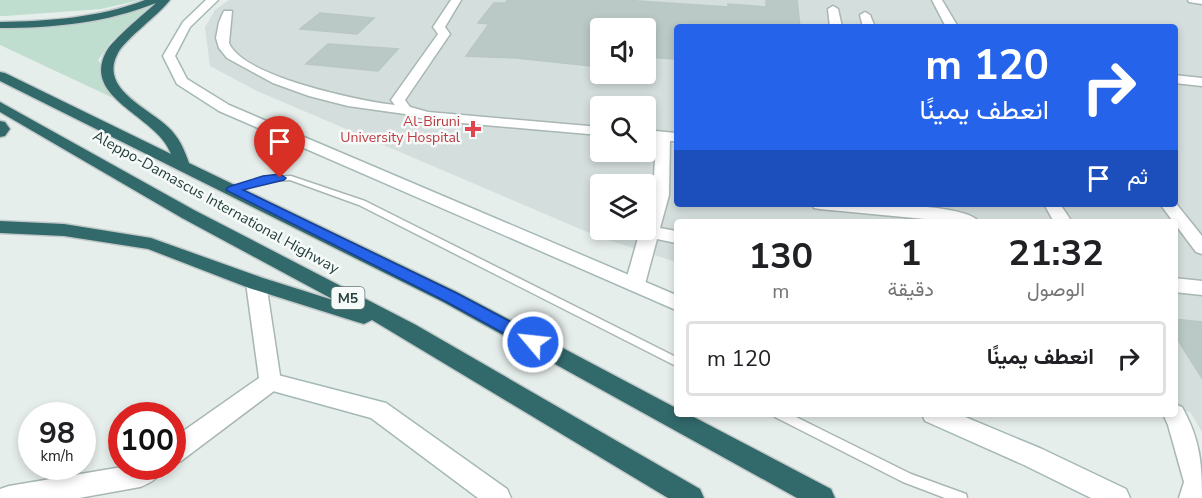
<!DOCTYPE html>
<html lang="ar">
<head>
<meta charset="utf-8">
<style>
  :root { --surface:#fff; --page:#f6f6f6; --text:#202124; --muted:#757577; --line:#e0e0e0 }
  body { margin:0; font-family:"Nunito Sans",Vazirmatn,sans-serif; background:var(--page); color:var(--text); direction:rtl; height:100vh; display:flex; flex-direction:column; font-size:22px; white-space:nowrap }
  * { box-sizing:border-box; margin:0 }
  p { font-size:20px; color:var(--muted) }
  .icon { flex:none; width:33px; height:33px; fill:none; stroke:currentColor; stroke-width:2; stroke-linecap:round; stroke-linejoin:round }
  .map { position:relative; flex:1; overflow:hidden; direction:ltr }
  .details { position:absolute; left:674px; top:219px; width:504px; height:198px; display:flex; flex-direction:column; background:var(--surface); border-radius:6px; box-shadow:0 3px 9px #0003; direction:rtl }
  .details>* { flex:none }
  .top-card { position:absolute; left:674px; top:24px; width:504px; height:183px; border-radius:6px; box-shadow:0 3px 9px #0003; direction:rtl; background:#2563eb; color:#fff; overflow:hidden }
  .buttons { position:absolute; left:590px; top:18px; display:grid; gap:12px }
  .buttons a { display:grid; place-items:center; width:66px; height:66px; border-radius:6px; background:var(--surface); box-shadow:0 3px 9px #0003; font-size:30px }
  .speed { position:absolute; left:18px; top:402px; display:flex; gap:12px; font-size:30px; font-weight:700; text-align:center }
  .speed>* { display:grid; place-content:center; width:78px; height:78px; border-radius:50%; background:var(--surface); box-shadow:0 3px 9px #0003; line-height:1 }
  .speed small { font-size:15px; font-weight:400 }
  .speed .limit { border:9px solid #d22; background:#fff; color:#111 }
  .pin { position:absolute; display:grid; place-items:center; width:51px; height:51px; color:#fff; margin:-62px -26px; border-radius:50% 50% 50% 0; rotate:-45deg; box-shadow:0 0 6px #0007 }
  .pin .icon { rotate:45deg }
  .me { position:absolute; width:66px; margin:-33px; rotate:298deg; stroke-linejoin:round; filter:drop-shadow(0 0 4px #0008) }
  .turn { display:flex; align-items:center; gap:21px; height:126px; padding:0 30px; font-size:27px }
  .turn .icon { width:78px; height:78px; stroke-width:2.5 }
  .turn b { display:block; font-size:42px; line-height:51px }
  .then { display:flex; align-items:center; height:57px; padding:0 30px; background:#0003; gap:12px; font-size:22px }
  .eta { display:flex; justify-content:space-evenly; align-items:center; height:102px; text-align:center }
  .eta b { font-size:36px; font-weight:700; line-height:42px }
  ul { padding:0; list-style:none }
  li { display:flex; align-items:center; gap:18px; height:75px; margin:0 12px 9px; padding:0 18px; border:3px solid var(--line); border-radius:6px }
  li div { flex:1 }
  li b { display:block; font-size:22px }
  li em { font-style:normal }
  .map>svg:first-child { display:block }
</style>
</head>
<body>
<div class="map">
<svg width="1202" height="498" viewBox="0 0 1202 498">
  <rect width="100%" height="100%" fill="#e6eeec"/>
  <path fill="#d4dedc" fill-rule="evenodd" d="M229,0H1202V432L1190,412L1175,410L1174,222H676V262L599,237L257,91L210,66L205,27L215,10ZM676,27H1174V204H676ZM600,28H645V74H600ZM600,106H645V152H600ZM600,184H645V230H600Z"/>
  <g fill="#c0decf">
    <polygon points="0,0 140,0 101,9 5,16 0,16"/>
    <polygon points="148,8 111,42 98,60 110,78 134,101 126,104 0,45 0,25 51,22"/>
  </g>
  <g fill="#bbc9c6" stroke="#b8c7c5" stroke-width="1.5">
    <polygon points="508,0 623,0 728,7 728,4 766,7 766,0 797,0 800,27 676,27 676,59 645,57 645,28 600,28 600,67 516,58 466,56 489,24 478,23 494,3 505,3"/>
    <polygon points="320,13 374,18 357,34 300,29"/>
    <polygon points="328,44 398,49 378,71 306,64"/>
    <polygon points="1174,319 1202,322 1202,378 1174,334"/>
  </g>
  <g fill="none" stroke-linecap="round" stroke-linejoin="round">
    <defs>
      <g id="lane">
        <polygon points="291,176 365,201 676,357 676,366 359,205 290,180 269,181 232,192 228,190 229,188 268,177"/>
        <polygon points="773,414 790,414 911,474 966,494 967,498 945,498 903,482 775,417"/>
      </g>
      <g id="street">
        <path d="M451,0H461L445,27L450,34L405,100L410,107L428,112L600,127V135L428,120L405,114L348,106L309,96L273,83L227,58L219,48L216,38L219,22L224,11H232L229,43C243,77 360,101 395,105L391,100L438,34L433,27Z"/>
        <polygon points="932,0 942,0 958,27 946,27"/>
        <polygon points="1188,0 1202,0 1202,4 1189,2"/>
        <polygon points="833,6 838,9 842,27 830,27 828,9"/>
        <polygon points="865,12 870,15 875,27 863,27 860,15"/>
        <polygon points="1174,75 1202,78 1202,86 1174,83"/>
        <polygon points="645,130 676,133 676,141 670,141 669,195 660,228 676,231 676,243 657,239 645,284 642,289 635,291 628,289 625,284 640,231 645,230 645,220 653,195 656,139 645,138"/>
        <polygon points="1174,201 1202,236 1202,254 1196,252 1160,204 1174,204"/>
        <path d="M812,204C840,204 965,201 979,222H956L820,209L814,208Z"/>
        <polygon points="1044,204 1060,204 1072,222 1054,222"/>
        <polygon points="256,276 263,278 266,283 281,382 278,388 181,461 172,464 172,439 259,378 246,283 249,278"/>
        <polygon points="1174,278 1202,281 1202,295 1174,292"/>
        <path d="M1174,404L1182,407C1200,439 1202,463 1202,498H1179L1184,482L1168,425L1163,414H1174Z"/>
        <path d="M128,466H165C160,477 151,483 140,487L79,498H0V489L9,486Z"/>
      </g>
      <g id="secondary">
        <polygon points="206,0 218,0 190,27 175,56 187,79 229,105 676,295 676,310 219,111 177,84 163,56 183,22"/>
        <polygon points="270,373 386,403 507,489 511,498 478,498 371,418 262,388 259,382 262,376"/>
        <polygon points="922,414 958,414 1042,449 1126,489 1130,498 1091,498 1024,465 925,421"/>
      </g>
      <g id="highway">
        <path d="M145,0H170C158,16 126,38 118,53C98,89 149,108 168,127C179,137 184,149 189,163L457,292L676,408V414H688L831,489L835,498H797L443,302L0,81V72L5,73L171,154C158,116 81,99 106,52C113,39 144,14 156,3C106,23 54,28 0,28V22C49,21 98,18 145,0Z"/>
        <polygon points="0,102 194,210 416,325 700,489 704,498 668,498 372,320 364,324 357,322 249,288 148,249 64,236 0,233 0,221 64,224 151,238 263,278 336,301 182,218 0,112"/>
        <polygon points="0,121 5,122 10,129 5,136 0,137"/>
      </g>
    </defs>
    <use href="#lane" stroke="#a8b6b4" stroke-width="3"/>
    <use href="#street" stroke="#a8b6b4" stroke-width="3"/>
    <use href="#secondary" stroke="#a4b9b7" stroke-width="3"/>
    <use href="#highway" stroke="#c2cac9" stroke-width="3"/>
    <use href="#lane" fill="#fff" fill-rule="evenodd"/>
    <use href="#street" fill="#fff" fill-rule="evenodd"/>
    <use href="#secondary" fill="#fff" fill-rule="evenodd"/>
    <use href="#highway" fill="#32696b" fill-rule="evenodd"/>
  </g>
  <polygon fill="#2563eb" stroke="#184099" stroke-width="1.5" points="280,174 286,178 284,180 243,190 456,293 539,337 541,342 539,346 527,346 445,301 226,190 228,187 263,176"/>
  <path fill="#e0444e" stroke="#f6faf9" stroke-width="2" d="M470 120h6v6h6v6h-6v6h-6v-6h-6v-6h6z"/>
  <g text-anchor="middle" stroke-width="5" stroke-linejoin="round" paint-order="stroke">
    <g font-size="14" fill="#be3a42" stroke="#f6faf9" text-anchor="end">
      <text x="460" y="126">Al-Biruni<tspan x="460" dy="16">University Hospital</tspan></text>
    </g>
    <rect fill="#f6faf9" stroke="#647876" stroke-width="1.5" x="331.5" y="287" width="33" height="22" rx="4.5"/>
    <g font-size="14" font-weight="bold" fill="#25403e">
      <text x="348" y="303">M5</text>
    </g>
    <g font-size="15" fill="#25403e" stroke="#f6faf9">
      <text transform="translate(216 202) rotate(29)" y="5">Aleppo-Damascus International Highway</text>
    </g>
  </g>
</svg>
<div class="buttons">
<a><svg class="icon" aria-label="sound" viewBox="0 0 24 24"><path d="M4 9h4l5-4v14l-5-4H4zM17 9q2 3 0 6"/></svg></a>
<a><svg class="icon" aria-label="search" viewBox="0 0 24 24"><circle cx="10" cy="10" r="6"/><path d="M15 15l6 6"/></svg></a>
<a><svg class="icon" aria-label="layers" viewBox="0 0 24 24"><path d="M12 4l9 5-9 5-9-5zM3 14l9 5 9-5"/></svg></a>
</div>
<div class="speed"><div>98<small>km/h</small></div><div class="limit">100</div></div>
<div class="pin" style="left:280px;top:178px;background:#d93025"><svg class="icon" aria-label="arrive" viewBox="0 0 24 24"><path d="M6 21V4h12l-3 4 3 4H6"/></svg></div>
<svg class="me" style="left:533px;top:342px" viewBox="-20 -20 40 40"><circle r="17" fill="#2563eb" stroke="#fff" stroke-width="3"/><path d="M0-11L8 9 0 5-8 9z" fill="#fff"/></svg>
<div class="top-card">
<div class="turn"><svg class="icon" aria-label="right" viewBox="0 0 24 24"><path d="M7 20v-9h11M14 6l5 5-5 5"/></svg><div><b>120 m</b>انعطف يمينًا</div></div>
<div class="then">ثم<svg class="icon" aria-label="arrive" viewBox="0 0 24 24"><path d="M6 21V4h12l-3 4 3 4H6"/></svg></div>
</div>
<section class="details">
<div class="eta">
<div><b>21:32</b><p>الوصول</p></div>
<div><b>1</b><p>دقيقة</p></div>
<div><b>130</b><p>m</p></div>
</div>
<ul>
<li><svg class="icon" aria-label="right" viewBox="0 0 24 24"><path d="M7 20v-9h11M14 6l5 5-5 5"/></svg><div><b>انعطف يمينًا</b></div><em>120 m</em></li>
</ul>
</section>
</div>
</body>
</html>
